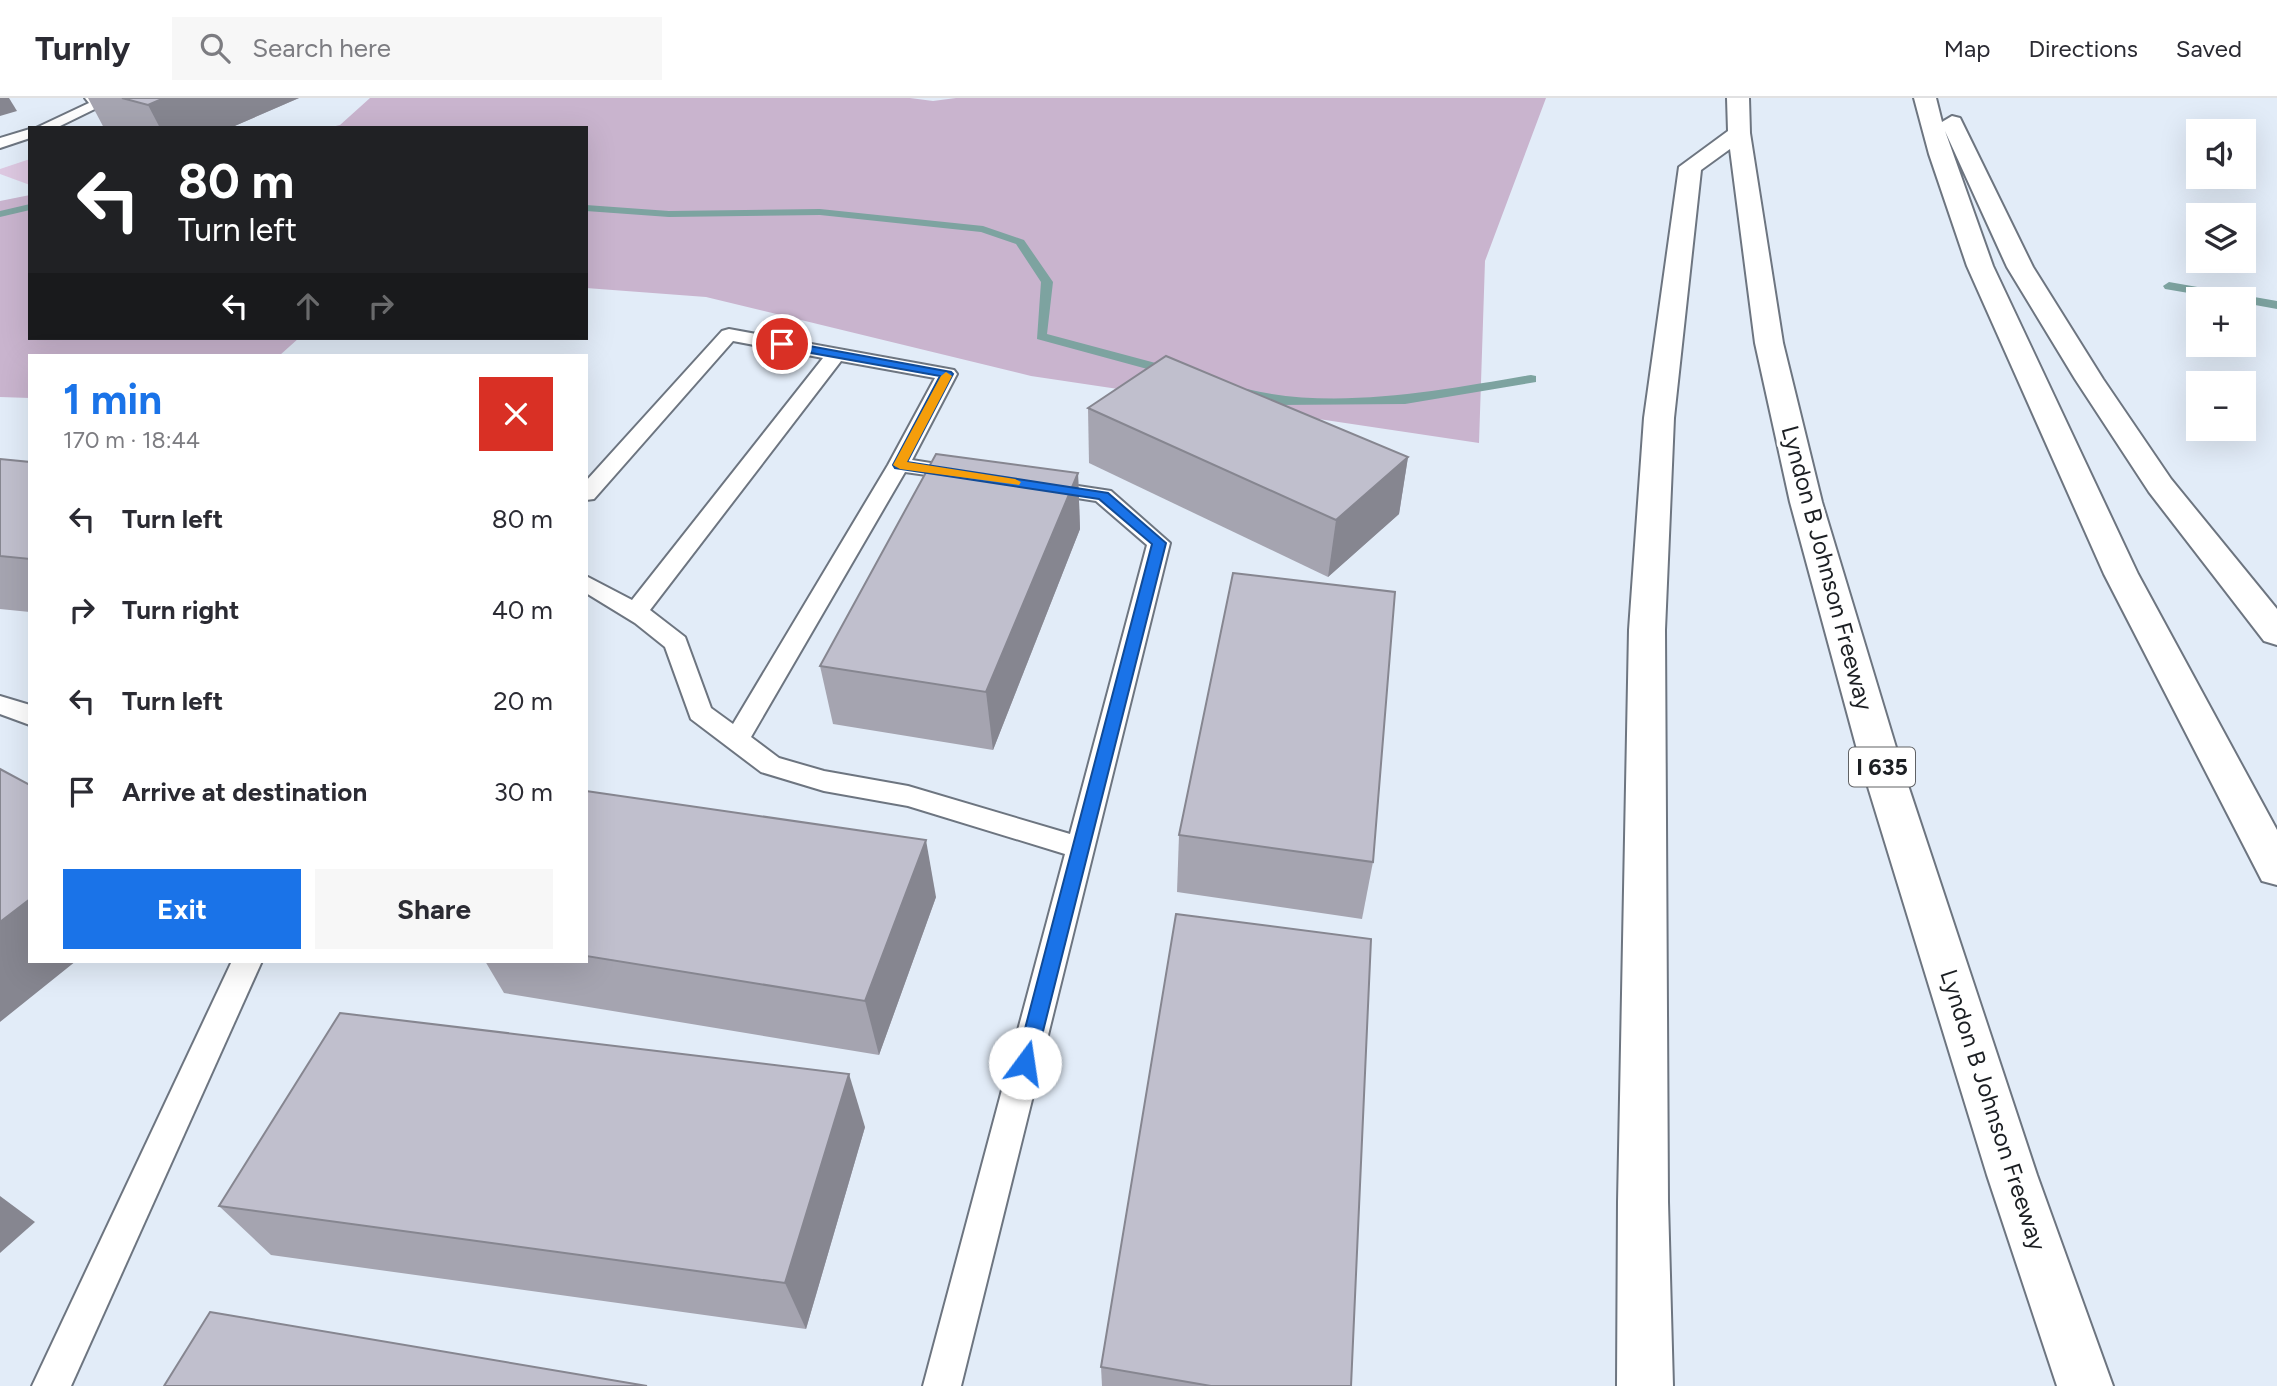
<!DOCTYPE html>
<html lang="en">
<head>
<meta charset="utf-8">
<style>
  :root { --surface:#fff; --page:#f7f7f7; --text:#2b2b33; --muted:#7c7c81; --line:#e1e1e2; --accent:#1a73e8 }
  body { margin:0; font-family:Figtree,sans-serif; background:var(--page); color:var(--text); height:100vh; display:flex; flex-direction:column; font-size:26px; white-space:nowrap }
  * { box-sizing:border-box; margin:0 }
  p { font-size:23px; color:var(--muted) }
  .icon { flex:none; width:38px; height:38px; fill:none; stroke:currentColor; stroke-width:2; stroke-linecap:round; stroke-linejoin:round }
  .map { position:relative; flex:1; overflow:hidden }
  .panel { position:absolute; left:28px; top:256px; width:560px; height:609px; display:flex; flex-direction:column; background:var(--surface); border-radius:0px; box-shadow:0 7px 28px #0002 }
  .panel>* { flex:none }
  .guide { position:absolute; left:28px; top:28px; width:560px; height:214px; border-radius:0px; box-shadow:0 7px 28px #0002; background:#202124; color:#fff; overflow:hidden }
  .controls { position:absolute; left:2186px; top:21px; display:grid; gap:14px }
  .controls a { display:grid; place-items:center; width:70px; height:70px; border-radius:0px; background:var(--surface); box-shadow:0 7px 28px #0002; font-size:35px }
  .pin { position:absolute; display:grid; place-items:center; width:60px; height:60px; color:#fff; margin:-30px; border:4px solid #fff; border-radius:50%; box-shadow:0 2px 7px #0007 }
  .me { position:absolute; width:77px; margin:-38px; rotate:14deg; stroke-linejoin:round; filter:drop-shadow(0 0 5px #0008) }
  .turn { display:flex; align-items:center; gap:24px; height:147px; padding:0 35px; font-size:32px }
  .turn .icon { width:91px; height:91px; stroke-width:2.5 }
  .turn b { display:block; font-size:49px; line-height:60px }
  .lanes { display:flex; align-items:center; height:66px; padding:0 35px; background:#0003; justify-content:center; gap:35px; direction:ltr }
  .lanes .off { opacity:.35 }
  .round { display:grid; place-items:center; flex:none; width:74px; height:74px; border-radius:0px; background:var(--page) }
  .summary { display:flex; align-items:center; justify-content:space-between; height:119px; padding:0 35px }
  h1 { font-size:42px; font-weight:700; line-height:52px; color:var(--accent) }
  .action { display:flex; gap:14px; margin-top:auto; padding:14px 35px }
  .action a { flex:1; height:80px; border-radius:0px; background:var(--accent); color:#fff; font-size:28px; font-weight:700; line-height:80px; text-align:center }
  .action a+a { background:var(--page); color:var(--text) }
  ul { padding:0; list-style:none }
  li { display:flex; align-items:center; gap:21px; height:91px; padding:0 35px }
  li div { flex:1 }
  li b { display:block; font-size:26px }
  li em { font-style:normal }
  header { display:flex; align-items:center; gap:42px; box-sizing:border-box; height:98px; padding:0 35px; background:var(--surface); border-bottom:2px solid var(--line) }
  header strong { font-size:33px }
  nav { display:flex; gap:38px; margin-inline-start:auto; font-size:24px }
  .search { width:490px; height:63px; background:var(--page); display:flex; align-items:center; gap:18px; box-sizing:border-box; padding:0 24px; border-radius:0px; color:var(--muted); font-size:26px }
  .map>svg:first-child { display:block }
</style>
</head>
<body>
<header>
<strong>Turnly</strong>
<div class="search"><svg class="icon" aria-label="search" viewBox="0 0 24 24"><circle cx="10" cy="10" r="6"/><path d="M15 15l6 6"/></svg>Search here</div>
<nav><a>Map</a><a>Directions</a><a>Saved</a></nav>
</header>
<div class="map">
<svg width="2277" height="1288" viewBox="0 0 2277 1288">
  <rect width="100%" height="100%" fill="#e2ecf8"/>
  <polygon fill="#ddc8e1" points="30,61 30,87 0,76 0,71"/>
  <g fill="#c9b4ce">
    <polygon points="370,0 910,0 933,3 956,0 1546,0 1485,163 1479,345 1031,278 706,199 586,190 586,30 327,30 340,27"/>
    <polygon points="30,97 30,240 299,240 280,257 30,257 30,300 0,299 0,103"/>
  </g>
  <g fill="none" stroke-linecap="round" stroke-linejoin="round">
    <g fill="#7da3a0" fill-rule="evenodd">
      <polygon points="30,106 30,112 0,119 0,113"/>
      <polygon points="586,107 669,113 820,111 983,128 1024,142 1053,184 1047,236 1178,271 1179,274 1173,278 1037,241 1041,184 1016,146 981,134 820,117 669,119 586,113"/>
      <polygon points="2169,184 2277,203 2277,211 2244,205 2244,201 2224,201 2165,191 2163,188"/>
      <path d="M1531,277L1536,278V284L1405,306L1277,307L1240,295L1247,291C1336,313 1442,292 1531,277Z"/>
    </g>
    <defs>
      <g id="lane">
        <polygon points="85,0 100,0 105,6 56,30 36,30 89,5"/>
        <polygon points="30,31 30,40 0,50 0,40"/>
        <path d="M729,231L954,272L957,276L912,362L962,370L970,371L973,376L970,381L962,382L905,374L751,639L779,660L824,673L908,688L1070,736L1147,447L1096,403L1045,395L1037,394L1034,389L1037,384L1045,383L1111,393L1170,445L961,1288H923L1065,756L908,708L824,693L761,674L691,621L665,549L635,525L586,495V478L632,502L823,260L733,243L594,401L586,402V383L722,233ZM841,263L935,280L888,367L733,626L711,610L685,539L650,512Z"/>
        <polygon points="0,598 30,607 30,627 0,616"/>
        <polygon points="232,863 262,863 71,1288 32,1288"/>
      </g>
      <g id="highway">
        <polygon points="1727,0 1749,0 1750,35 1783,245 1822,404 1901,666 2037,1077 2113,1288 2057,1288 1987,1077 1861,666 1790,404 1755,245 1730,51 1701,72 1674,320 1665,532 1668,1104 1673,1288 1617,1288 1618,1104 1629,532 1644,320 1679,69 1728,33"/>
        <polygon points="1914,0 1936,0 1942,24 1952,18 1960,20 2033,169 2103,281 2171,381 2277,511 2277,547 2264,543 2149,394 2075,281 2007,169 1945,33 1993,168 2138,476 2277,732 2277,787 2262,783 2104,476 2016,278 1967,168 1929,56"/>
      </g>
    </defs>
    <use href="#lane" stroke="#6d7580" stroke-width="4"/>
    <use href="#highway" stroke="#6d7580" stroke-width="4"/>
    <use href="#lane" fill="#fff" fill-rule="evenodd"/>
    <use href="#highway" fill="#fff" fill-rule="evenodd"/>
  </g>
  <g fill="#a5a4b0">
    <polygon points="88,0 299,0 230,30 104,30"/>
    <polygon points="1088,310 1408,359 1399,416 1328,479 1089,365"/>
    <polygon points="0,361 30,364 30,514 0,511"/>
    <polygon points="1078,375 1080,431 993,652 833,626 820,568"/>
    <polygon points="586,693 936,799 879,957 504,895 485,863 586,863"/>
    <polygon points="1179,737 1373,764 1362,821 1177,794"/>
    <polygon points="865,1029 806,1231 271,1157 219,1108"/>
    <polygon points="1101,1269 1351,1288 1102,1288"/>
  </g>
  <g fill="#868690">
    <polygon points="0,0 9,0 17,13 0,18"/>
    <polygon points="164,0 299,0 230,30 160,30 148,7"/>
    <polygon points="1408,359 1399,416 1328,479 1336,422"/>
    <polygon points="1078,375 1080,431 993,652 986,594"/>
    <polygon points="926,742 936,799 879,957 865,903"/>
    <polygon points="30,801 30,863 76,863 0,924 0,824"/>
    <polygon points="849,976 865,1029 806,1231 785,1185"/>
    <polygon points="0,1098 35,1124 0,1155"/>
  </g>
  <g fill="#c0bfcd" stroke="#868690" stroke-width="2">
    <polygon points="122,0 164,0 148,7"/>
    <polygon points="1166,258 1408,359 1336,422 1088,310"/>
    <polygon points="936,356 1078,375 986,594 820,568"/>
    <polygon points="0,361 30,364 30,461 0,458"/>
    <polygon points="1233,475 1395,494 1373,764 1179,737"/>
    <polygon points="0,671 30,687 30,801 0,824"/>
    <polygon points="586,693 926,742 865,903 586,858"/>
    <polygon points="1176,816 1371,841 1351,1288 1211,1288 1101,1269"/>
    <polygon points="340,915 849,976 785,1185 219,1108"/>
    <polygon points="210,1214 647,1288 164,1288"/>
  </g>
  <polygon fill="#1a73e8" stroke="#114b97" stroke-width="2" points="782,243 951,274 953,276 907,364 1108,395 1166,445 1035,965 1032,971 1025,974 1018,971 1016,965 1152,446 1099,401 895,370 893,367 940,278 778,249 777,246"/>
  <polygon fill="#f59e0b" points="946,274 952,278 907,364 1015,381 1021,384 1019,387 900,371 893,367 941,278"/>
  <g text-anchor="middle" stroke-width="7" stroke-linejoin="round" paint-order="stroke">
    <rect fill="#fff" stroke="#606265" stroke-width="2" x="1849" y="649.5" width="66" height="39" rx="5"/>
    <g font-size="23" font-weight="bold" fill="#1c1f23">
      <text x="1882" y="677">I 635</text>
    </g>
    <g font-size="24" fill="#1c1f23" stroke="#fff">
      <text transform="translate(1827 470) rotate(75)" y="8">Lyndon B Johnson Freeway</text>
      <text transform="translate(1993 1012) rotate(72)" y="8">Lyndon B Johnson Freeway</text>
    </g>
  </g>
</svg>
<div class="controls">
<a><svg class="icon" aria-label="sound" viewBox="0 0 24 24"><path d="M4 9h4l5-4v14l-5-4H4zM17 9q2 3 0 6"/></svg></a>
<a><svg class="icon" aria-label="layers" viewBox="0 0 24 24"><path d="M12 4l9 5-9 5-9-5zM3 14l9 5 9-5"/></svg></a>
<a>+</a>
<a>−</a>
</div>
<div class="pin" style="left:782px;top:246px;background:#d93025"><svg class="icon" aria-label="arrive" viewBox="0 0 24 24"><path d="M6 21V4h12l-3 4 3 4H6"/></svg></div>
<svg class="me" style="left:1025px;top:965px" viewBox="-20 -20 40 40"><circle r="19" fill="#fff"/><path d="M0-13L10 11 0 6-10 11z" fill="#1a73e8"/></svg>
<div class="guide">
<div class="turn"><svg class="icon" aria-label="left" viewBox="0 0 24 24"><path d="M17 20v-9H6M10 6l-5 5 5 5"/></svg><div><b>80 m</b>Turn left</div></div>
<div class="lanes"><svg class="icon" aria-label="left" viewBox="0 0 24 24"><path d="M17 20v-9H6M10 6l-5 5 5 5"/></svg><svg class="icon off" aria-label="ahead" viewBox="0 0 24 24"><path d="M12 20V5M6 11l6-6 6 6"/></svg><svg class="icon off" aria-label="right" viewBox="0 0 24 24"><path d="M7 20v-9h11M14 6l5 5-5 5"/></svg></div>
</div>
<section class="panel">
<div class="summary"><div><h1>1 min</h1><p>170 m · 18:44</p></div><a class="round" style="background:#d93025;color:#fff"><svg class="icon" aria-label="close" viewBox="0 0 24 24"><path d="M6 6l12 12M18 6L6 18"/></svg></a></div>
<ul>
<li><svg class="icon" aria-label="left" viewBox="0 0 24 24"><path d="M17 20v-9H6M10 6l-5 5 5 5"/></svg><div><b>Turn left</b></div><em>80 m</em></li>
<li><svg class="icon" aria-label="right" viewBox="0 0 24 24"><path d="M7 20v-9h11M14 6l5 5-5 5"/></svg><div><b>Turn right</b></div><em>40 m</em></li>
<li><svg class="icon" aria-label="left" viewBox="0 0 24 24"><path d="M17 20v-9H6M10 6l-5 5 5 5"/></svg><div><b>Turn left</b></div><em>20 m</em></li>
<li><svg class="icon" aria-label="arrive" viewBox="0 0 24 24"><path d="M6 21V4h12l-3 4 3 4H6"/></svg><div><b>Arrive at destination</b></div><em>30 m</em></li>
</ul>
<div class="action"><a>Exit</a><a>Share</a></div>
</section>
</div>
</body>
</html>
